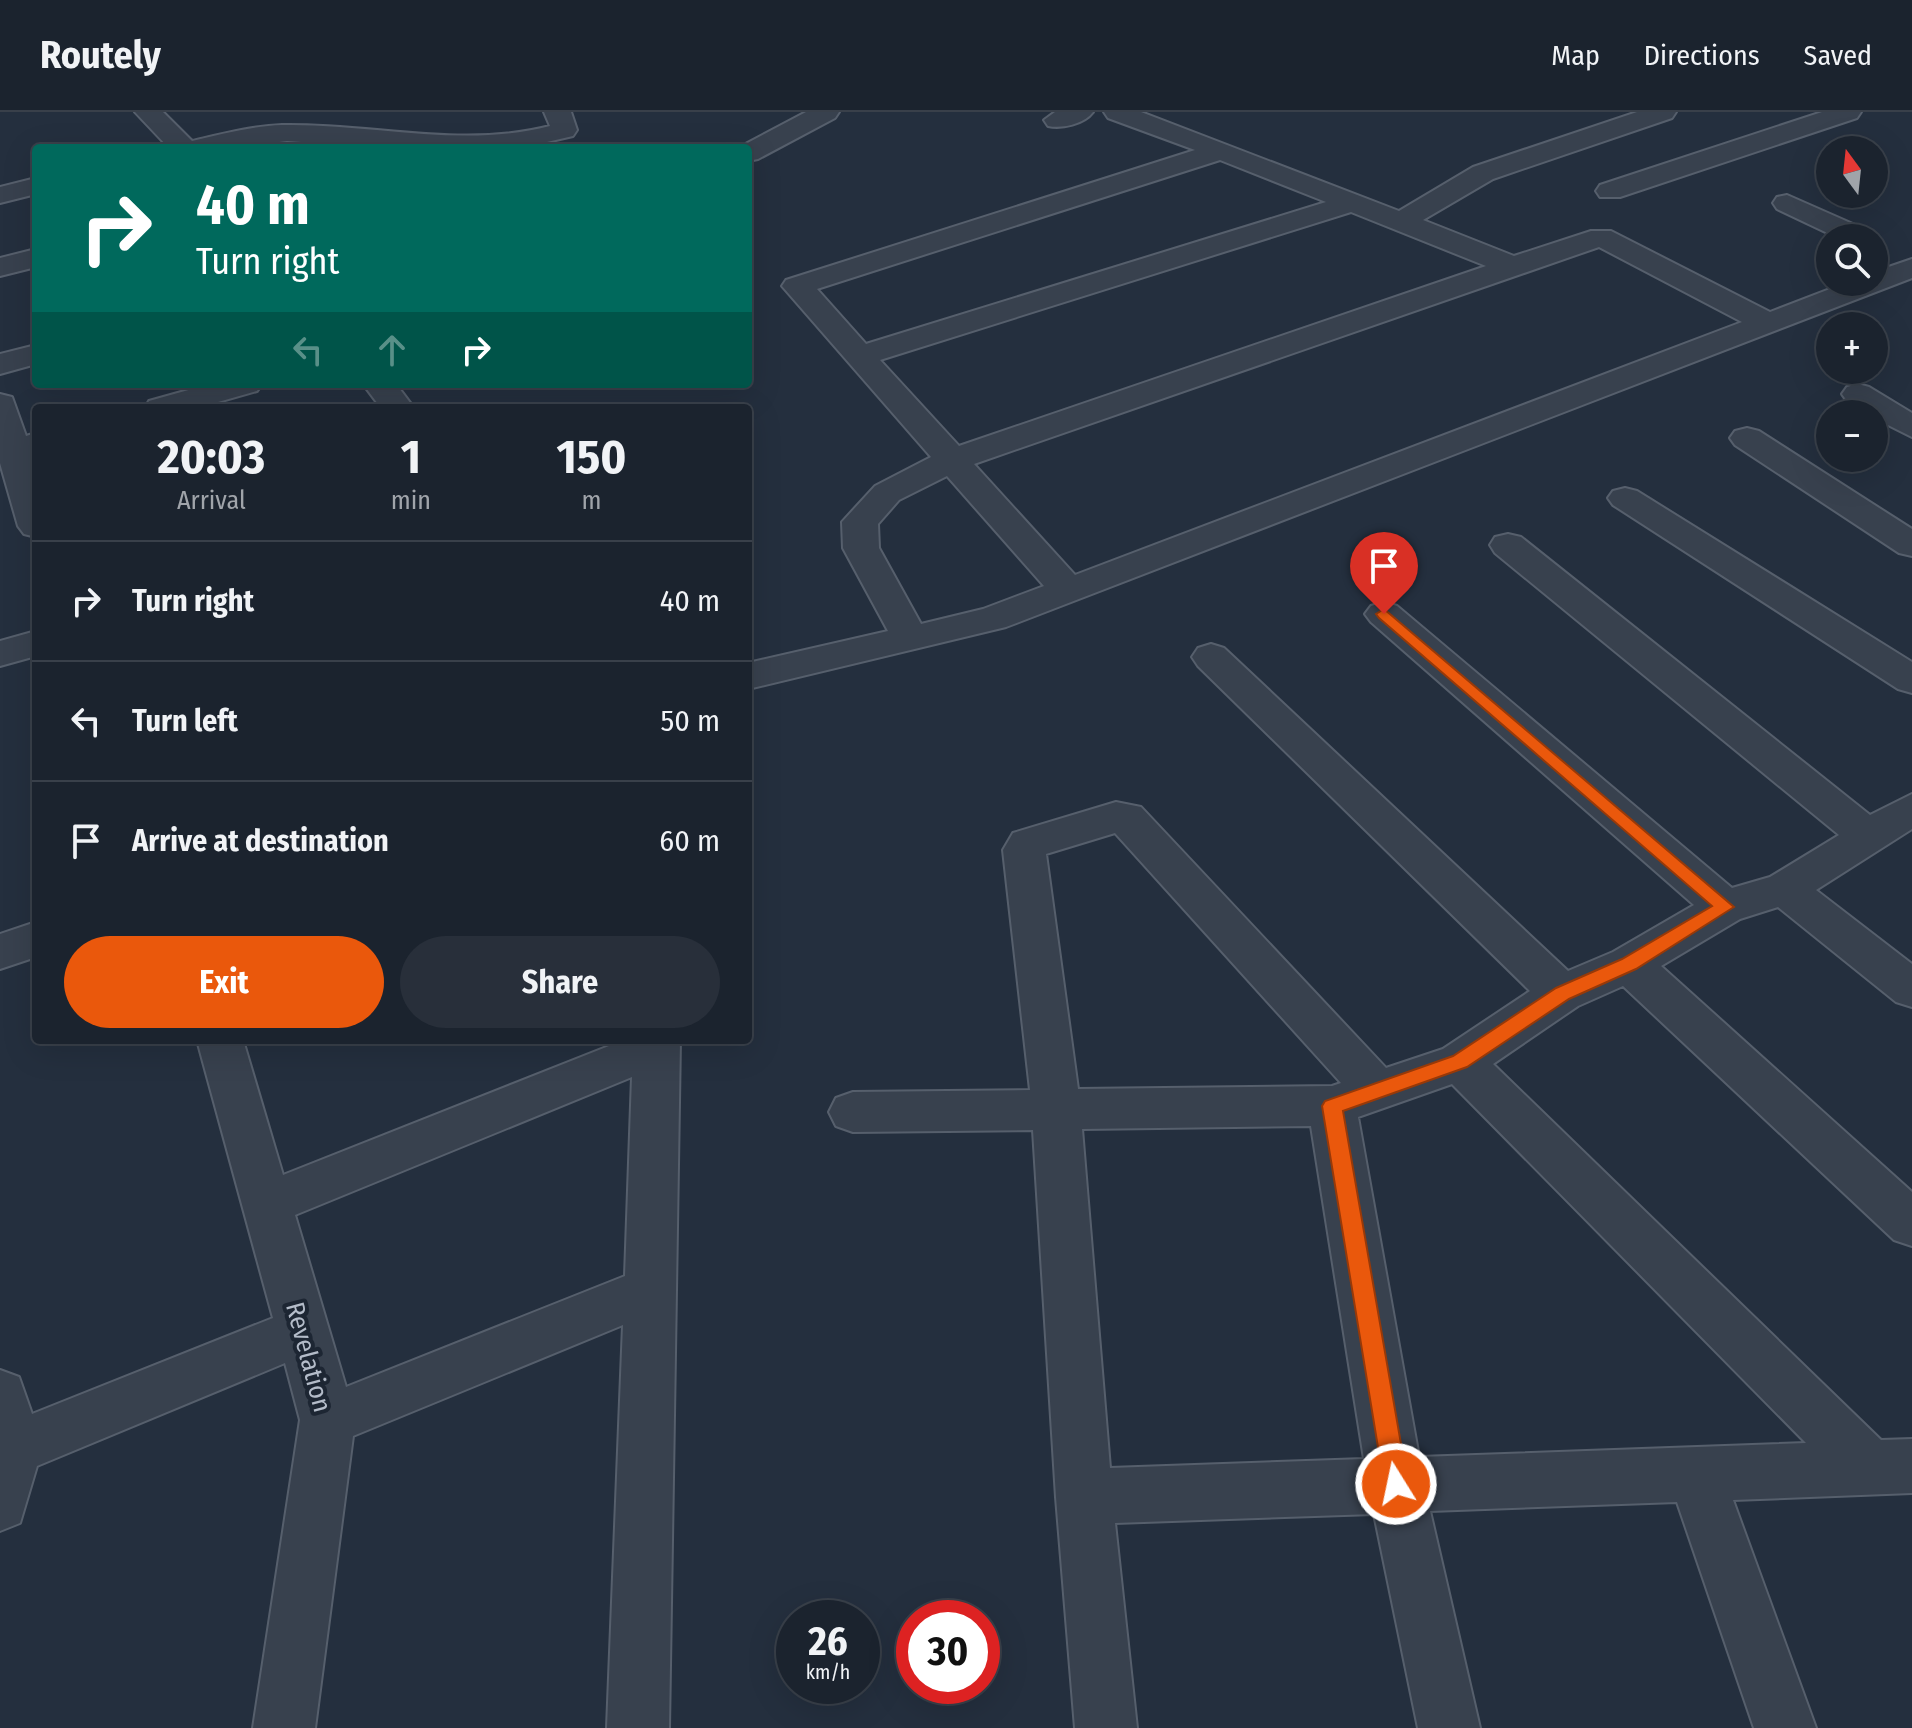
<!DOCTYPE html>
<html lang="en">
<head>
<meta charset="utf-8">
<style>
  :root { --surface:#1b232e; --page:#282f3a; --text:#f1f3f6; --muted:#a0a4aa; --line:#39404a; --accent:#ea580c }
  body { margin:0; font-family:"Fira Sans Condensed",sans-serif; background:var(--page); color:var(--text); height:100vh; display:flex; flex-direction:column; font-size:30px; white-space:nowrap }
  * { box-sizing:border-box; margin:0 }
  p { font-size:26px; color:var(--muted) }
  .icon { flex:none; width:44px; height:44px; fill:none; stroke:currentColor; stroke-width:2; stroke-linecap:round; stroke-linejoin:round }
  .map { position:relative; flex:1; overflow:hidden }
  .details { position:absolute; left:32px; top:292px; width:720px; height:640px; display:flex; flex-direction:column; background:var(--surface); border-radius:8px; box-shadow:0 8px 32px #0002,0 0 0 2px var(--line) }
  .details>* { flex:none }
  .banner { position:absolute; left:32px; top:32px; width:720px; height:244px; border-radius:8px; box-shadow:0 8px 32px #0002,0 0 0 2px var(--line); background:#00695c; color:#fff; overflow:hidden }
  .needle { width:52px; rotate:345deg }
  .buttons { position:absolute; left:1816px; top:24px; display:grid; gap:16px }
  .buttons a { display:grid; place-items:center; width:72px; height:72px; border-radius:50%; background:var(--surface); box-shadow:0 8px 32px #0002,0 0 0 2px var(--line); font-size:40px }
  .speed { position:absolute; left:776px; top:1488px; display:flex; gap:16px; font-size:40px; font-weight:700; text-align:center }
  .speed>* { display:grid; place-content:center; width:104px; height:104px; border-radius:50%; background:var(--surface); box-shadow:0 8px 32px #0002,0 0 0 2px var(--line); line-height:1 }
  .speed small { font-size:20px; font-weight:400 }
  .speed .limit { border:12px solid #d22; background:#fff; color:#111 }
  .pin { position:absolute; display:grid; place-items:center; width:68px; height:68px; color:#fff; margin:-82px -34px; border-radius:50% 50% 50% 0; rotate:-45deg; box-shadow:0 0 8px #0007 }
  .pin .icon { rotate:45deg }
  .me { position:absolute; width:88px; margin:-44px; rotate:350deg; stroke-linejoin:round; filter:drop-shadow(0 0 6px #0008) }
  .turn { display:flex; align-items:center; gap:28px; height:168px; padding:0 32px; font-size:36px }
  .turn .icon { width:104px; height:104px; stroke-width:2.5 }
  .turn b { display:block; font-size:56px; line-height:68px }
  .lanes { display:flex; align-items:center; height:76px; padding:0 32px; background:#0003; justify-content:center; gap:40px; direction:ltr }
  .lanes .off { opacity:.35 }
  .eta { display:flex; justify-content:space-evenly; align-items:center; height:136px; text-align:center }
  .eta b { font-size:48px; font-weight:700; line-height:56px }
  .action { display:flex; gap:16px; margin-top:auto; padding:16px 32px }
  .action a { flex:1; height:92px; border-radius:48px; background:var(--accent); color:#fff; font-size:32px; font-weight:700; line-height:92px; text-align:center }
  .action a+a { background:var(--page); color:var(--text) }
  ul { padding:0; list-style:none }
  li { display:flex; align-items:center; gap:24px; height:120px; padding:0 32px; border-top:2px solid var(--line) }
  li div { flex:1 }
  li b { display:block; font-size:30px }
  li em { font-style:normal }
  header { display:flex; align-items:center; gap:48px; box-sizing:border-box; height:112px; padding:0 40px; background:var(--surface); border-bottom:2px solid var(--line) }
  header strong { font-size:38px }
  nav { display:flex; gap:44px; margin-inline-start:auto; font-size:28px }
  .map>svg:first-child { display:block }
</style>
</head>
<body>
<header>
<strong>Routely</strong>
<nav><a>Map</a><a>Directions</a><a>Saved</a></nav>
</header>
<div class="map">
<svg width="1912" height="1616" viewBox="0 0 1912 1616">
  <rect width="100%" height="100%" fill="#242f3e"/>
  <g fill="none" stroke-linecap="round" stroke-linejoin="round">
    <defs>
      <g id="minor">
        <path d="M135,0H163L192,29C222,22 252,14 282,13C372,11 461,37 550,14L544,0H571L577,18L573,24L521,36H387L287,29L231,36H169Z"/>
        <polygon points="806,0 839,0 835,6 758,47 748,49 748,36 738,36"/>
        <path d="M1055,0H1093C1084,12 1062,17 1048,14L1044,8Z"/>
        <path d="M1104,0H1141L1399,99L1473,55L1637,0H1676L1672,6L1493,67L1423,108L1514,144L1591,119H1611L1770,200L1848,170H1874V160L1912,147V166L1006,515L748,577V551L888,519L843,436L842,410L875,374L931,345L782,174L786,168L1195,38L1108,6ZM1220,48L1326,90L866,232L817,177ZM1351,100L1486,154L959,334L880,248ZM1599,135L1742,210L1075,463L974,352ZM947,364L1044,474L983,497L921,512L879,436L878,412L899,388Z"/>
        <polygon points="1822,0 1861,0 1857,6 1620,85 1600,85 1596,79 1600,73"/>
        <polygon points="36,66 36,82 0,91 0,75"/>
        <polygon points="1787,83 1871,120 1875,126 1838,126 1777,97 1773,91 1777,85"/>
        <polygon points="36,137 36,155 0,164 0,146"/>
        <polygon points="36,233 36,252 0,262 0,242"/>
        <polygon points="210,272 262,272 257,279 197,296 145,296 149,289"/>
        <polygon points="363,272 396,272 414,296 381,296"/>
        <polygon points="1858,272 1869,275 1912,301 1912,325 1874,306 1874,302 1847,289 1842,282 1847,275"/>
        <polygon points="0,282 12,285 26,324 36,321 36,342 31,343 36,358 36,425 24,422 18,414 0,351"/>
        <polygon points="1747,316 1759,319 1912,417 1912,444 1899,441 1735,333 1730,326 1735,319"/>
        <polygon points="1625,376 1637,379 1912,550 1912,581 1898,577 1613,393 1608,386 1613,379"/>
        <path d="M1508,422L1521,425L1870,703L1912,682V717L1816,778L1912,852V895L1896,890L1778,795L1740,807L1661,854L1912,1080V1134L1894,1128L1623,874L1578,894L1493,952L1881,1328L1912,1327V1381L1733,1388L1816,1616H1754L1677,1390L1430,1399L1480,1616H1418L1374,1402L1115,1411L1137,1616H1075L1056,1385L1033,1018L853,1020L836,1014L829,1000L836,986L853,980L1030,978L1003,738L1013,721L1116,690L1141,695L1386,956L1443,937L1530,879L1198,554L1192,545L1198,536L1211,532L1224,536L1568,859L1613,840L1694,793L1371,510L1365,502L1371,494L1384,490L1397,494L1732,776L1770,765L1839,723L1495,441L1490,433L1495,425ZM1115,721L1341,971L1332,974L1078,977L1046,742ZM1452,972L1806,1331L1419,1345L1358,1005ZM1311,1014L1364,1347L1110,1356L1082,1017Z"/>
        <polygon points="36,519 36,544 0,554 0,529"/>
        <polygon points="36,810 36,845 0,857 0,822"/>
        <path d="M197,928H243L283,1063L624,928H680L669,1616H607L623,1213L353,1324L315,1616H253L300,1308L285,1251L37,1354L20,1411L0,1419V1258L19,1265L32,1302L273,1206ZM632,965L625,1164L346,1275L295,1103Z"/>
      </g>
    </defs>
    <use href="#minor" stroke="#565f6c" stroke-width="4"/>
    <use href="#minor" fill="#38414e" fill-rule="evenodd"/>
  </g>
  <polygon fill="#ea580c" stroke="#983908" stroke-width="2" points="1384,497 1734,795 1636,857 1569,887 1467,955 1343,999 1408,1372 1404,1380 1396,1383 1388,1380 1384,1372 1322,994 1325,989 1453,944 1556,876 1622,847 1712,794 1379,506 1376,502"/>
  <g text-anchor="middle" stroke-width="8" stroke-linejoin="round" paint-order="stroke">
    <g font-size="26" fill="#b4bcc9" stroke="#1d2633">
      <text transform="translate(309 1245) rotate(75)" y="9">Revelation</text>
    </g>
  </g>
</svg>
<div class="buttons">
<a><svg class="needle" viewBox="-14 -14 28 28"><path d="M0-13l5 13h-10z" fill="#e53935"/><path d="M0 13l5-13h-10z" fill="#a0a4aa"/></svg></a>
<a><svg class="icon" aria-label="search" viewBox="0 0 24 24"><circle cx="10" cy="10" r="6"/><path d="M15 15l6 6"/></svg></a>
<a>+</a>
<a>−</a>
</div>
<div class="speed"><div>26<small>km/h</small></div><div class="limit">30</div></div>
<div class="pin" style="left:1384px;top:502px;background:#d93025"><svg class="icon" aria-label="arrive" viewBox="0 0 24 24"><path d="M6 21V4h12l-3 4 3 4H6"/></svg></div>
<svg class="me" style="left:1396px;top:1372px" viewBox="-20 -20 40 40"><circle r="17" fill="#ea580c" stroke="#fff" stroke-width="3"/><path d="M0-11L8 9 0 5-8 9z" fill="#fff"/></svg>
<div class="banner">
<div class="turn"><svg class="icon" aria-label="right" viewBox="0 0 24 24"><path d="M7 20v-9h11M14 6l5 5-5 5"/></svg><div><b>40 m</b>Turn right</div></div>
<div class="lanes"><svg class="icon off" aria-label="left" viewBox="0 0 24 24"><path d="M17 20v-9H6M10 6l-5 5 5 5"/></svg><svg class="icon off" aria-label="ahead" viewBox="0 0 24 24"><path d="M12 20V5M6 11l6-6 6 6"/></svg><svg class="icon" aria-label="right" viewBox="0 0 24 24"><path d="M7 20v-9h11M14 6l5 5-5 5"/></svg></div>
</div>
<section class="details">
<div class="eta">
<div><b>20:03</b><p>Arrival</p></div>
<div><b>1</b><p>min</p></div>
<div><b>150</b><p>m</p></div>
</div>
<ul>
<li><svg class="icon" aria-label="right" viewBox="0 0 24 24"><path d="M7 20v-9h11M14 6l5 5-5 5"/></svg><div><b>Turn right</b></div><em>40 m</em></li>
<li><svg class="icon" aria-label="left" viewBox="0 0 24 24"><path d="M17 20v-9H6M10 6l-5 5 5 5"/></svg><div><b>Turn left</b></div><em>50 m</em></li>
<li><svg class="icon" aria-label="arrive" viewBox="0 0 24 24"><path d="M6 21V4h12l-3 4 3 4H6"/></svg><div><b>Arrive at destination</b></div><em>60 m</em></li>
</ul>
<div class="action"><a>Exit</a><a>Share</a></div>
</section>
</div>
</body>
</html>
